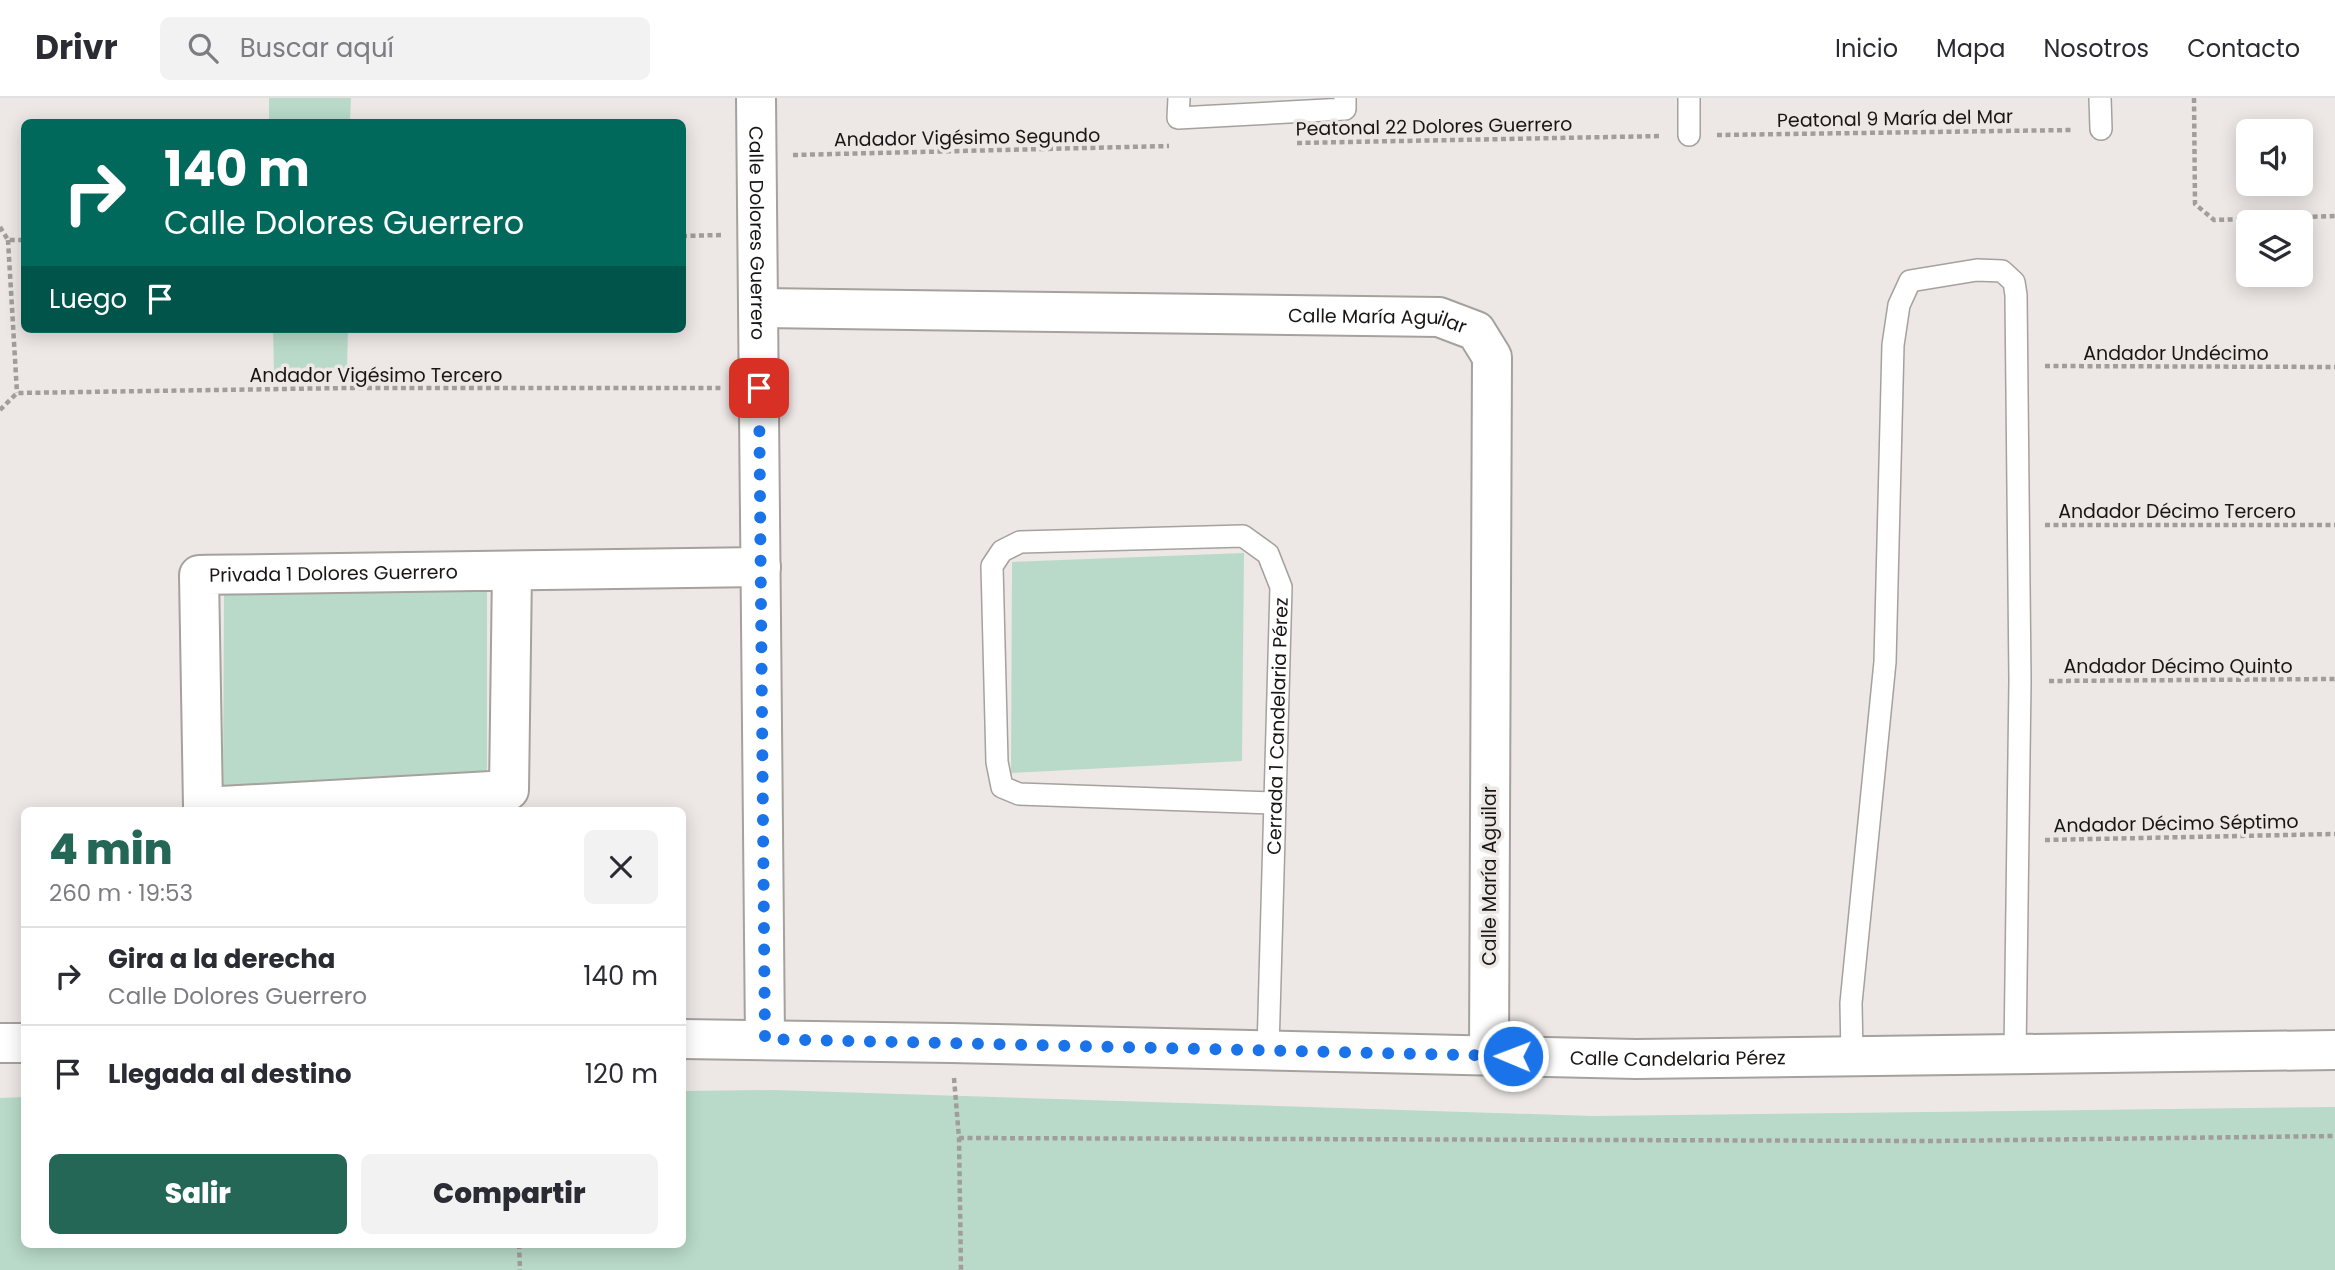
<!DOCTYPE html>
<html lang="es">
<head>
<meta charset="utf-8">
<style>
  :root { --surface:#fff; --page:#f2f2f3; --text:#2b2b33; --muted:#7c7c81; --line:#e1e1e2; --accent:#246756 }
  body { margin:0; font-family:Poppins,sans-serif; background:var(--page); color:var(--text); height:100vh; display:flex; flex-direction:column; font-size:26px; white-space:nowrap }
  * { box-sizing:border-box; margin:0 }
  p { font-size:23px; color:var(--muted) }
  .icon { flex:none; width:38px; height:38px; fill:none; stroke:currentColor; stroke-width:2; stroke-linecap:round; stroke-linejoin:round }
  .map { position:relative; flex:1; overflow:hidden }
  .drawer { position:absolute; left:21px; top:709px; width:665px; height:441px; display:flex; flex-direction:column; background:var(--surface); border-radius:10px; box-shadow:0 4px 18px #0003 }
  .drawer>* { flex:none }
  .top-card { position:absolute; left:21px; top:21px; width:665px; height:214px; border-radius:10px; box-shadow:0 4px 18px #0003; background:#00695c; color:#fff; overflow:hidden }
  .tools { position:absolute; left:2236px; top:21px; display:grid; gap:14px }
  .tools a { display:grid; place-items:center; width:77px; height:77px; border-radius:10px; background:var(--surface); box-shadow:0 4px 18px #0003; font-size:35px }
  .pin { position:absolute; display:grid; place-items:center; width:60px; height:60px; color:#fff; margin:-30px; border-radius:14px; box-shadow:0 4px 10px #0006 }
  .me { position:absolute; width:77px; margin:-38px; rotate:271deg; stroke-linejoin:round; filter:drop-shadow(0 0 5px #0008) }
  .turn { display:flex; align-items:center; gap:24px; height:147px; padding:0 28px; font-size:32px }
  .turn .icon { width:91px; height:91px; stroke-width:2.5 }
  .turn b { display:block; font-size:49px; line-height:60px }
  .then { display:flex; align-items:center; height:66px; padding:0 28px; background:#0003; gap:14px; font-size:26px }
  .round { display:grid; place-items:center; flex:none; width:74px; height:74px; border-radius:10px; background:var(--page) }
  .overview { display:flex; align-items:center; justify-content:space-between; height:119px; padding:0 28px }
  h1 { font-size:42px; font-weight:800; line-height:52px; color:var(--accent) }
  .action { display:flex; gap:14px; margin-top:auto; padding:14px 28px }
  .action a { flex:1; height:80px; border-radius:10px; background:var(--accent); color:#fff; font-size:28px; font-weight:800; line-height:80px; text-align:center }
  .action a+a { background:var(--page); color:var(--text) }
  ul { padding:0; list-style:none }
  li { display:flex; align-items:center; gap:21px; height:98px; padding:0 28px; border-top:2px solid var(--line) }
  li div { flex:1 }
  li b { display:block; font-size:26px }
  li em { font-style:normal }
  header { display:flex; align-items:center; gap:42px; box-sizing:border-box; height:98px; padding:0 35px; background:var(--surface); border-bottom:2px solid var(--line) }
  header strong { font-size:33px }
  nav { display:flex; gap:38px; margin-inline-start:auto; font-size:24px }
  .search { width:490px; height:63px; background:var(--page); display:flex; align-items:center; gap:18px; box-sizing:border-box; padding:0 24px; border-radius:10px; color:var(--muted); font-size:26px }
  .map>svg:first-child { display:block }
</style>
</head>
<body>
<header>
<strong>Drivr</strong>
<div class="search"><svg class="icon" aria-label="search" viewBox="0 0 24 24"><circle cx="10" cy="10" r="6"/><path d="M15 15l6 6"/></svg>Buscar aquí</div>
<nav><a>Inicio</a><a>Mapa</a><a>Nosotros</a><a>Contacto</a></nav>
</header>
<div class="map">
<svg width="2335" height="1172" viewBox="0 0 2335 1172">
  <rect width="100%" height="100%" fill="#ede8e5"/>
  <g fill="#b9dac8">
    <polygon points="269,0 351,0 350,24 269,24"/>
    <polygon points="273,231 348,231 347,271 274,276"/>
    <polygon points="1244,455 1242,663 1011,675 1012,464"/>
    <polygon points="487,487 487,675 223,692 224,495"/>
    <polygon points="774,992 1592,1018 2335,1009 2335,1172 0,1172 0,1000 24,999 24,1146 682,1146 683,993"/>
  </g>
  <g fill="none" stroke-linecap="round" stroke-linejoin="round">
    <defs>
      <g id="lane">
        <polyline points="1179,0 1178,20 1345,11 1345,0"/>
        <polyline points="1689,0 1689,37"/>
        <polyline points="2100,0 2101,31"/>
        <path id="s1" d="M1268,952L1281,489L1268,456L1243,438L1020,444L1002,453L992,468L997,664L1002,689L1019,696L1274,705"/>
        <polyline points="1852,958 1851,905 1885,564 1893,247 1899,207 1910,183 1977,172 2002,173 2014,184 2016,197 2020,583 2015,956"/>
      </g>
      <g id="street">
        <path id="s2" d="M758,210L1439,219L1476,233L1492,259L1489,957"/>
        <path id="s3" d="M512,473L509,692L203,709L199,477C386,474 573,472 761,469"/>
      </g>
      <g id="secondary">
        <path id="s4" d="M756,0L765,941"/>
        <path id="s5" d="M682,941L951,945L1636,961L2335,952"/>
        <polyline points="0,945 24,945"/>
      </g>
    </defs>
    <use href="#lane" stroke="#a5a19d" stroke-width="24"/>
    <use href="#street" stroke="#a5a19d" stroke-width="42"/>
    <use href="#secondary" stroke="#a5a19d" stroke-width="42"/>
    <g stroke="#a19d9b" stroke-width="4.5" stroke-dasharray="5 3.5" stroke-linecap="butt">
      <polyline points="2194,0 2195,106 2214,122 2335,118"/>
      <polyline points="1717,37 2072,32"/>
      <polyline points="1297,45 1662,38"/>
      <polyline points="793,57 1169,48"/>
      <polyline points="0,129 8,142 24,142"/>
      <polyline points="682,138 722,137"/>
      <polyline points="8,142 17,295"/>
      <polyline points="2045,268 2335,269"/>
      <polyline points="0,312 17,295 348,290 723,290"/>
      <polyline points="2045,427 2335,427"/>
      <polyline points="2049,583 2335,581"/>
      <polyline points="2045,742 2335,736"/>
      <polyline points="954,980 959,1040 961,1172"/>
      <polyline points="959,1040 1934,1043 2335,1038"/>
      <polyline points="519,1146 520,1172"/>
    </g>
    <use href="#lane" stroke="#fff" stroke-width="21"/>
    <use href="#street" stroke="#fff" stroke-width="38"/>
    <use href="#secondary" stroke="#fff" stroke-width="38"/>
  </g>
  <g fill="none" stroke-linecap="round" stroke-linejoin="round">
    <polyline stroke="#1a73e8" stroke-width="12" stroke-dasharray="0 21.6" points="759,290 765,941 1513,958"/>
  </g>
  <g text-anchor="middle" stroke-width="7" stroke-linejoin="round" paint-order="stroke">
    <g font-size="19" fill="#181615" stroke="#ede8e5">
      <text transform="translate(1895 20) rotate(-1)" y="7">Peatonal 9 María del Mar</text>
      <text transform="translate(1434 28) rotate(-1)" y="7">Peatonal 22 Dolores Guerrero</text>
      <text transform="translate(967 39) rotate(-1)" y="7">Andador Vigésimo Segundo</text>
      <text dy="7" stroke="none"><textPath href="#s4" startOffset="135">Calle Dolores Guerrero</textPath></text>
      <text dy="7" stroke="none"><textPath href="#s2" startOffset="620">Calle María Aguilar</textPath></text>
      <text x="2176" y="262">Andador Undécimo</text>
      <text x="376" y="284">Andador Vigésimo Tercero</text>
      <text x="2177" y="420">Andador Décimo Tercero</text>
      <text dy="7" stroke="none"><textPath href="#s3" startOffset="892">Privada 1 Dolores Guerrero</textPath></text>
      <text x="2178" y="575">Andador Décimo Quinto</text>
      <text dy="7" stroke="none"><textPath href="#s1" startOffset="324">Cerrada 1 Candelaria Pérez</textPath></text>
      <text transform="translate(2176 725) rotate(-1)" y="7">Andador Décimo Séptimo</text>
      <text transform="translate(1489 778) rotate(-90)" y="7">Calle María Aguilar</text>
      <text dy="7" stroke="none"><textPath href="#s5" startOffset="996">Calle Candelaria Pérez</textPath></text>
    </g>
  </g>
</svg>
<div class="tools">
<a><svg class="icon" aria-label="sound" viewBox="0 0 24 24"><path d="M4 9h4l5-4v14l-5-4H4zM17 9q2 3 0 6"/></svg></a>
<a><svg class="icon" aria-label="layers" viewBox="0 0 24 24"><path d="M12 4l9 5-9 5-9-5zM3 14l9 5 9-5"/></svg></a>
</div>
<div class="pin" style="left:759px;top:290px;background:#d93025"><svg class="icon" aria-label="arrive" viewBox="0 0 24 24"><path d="M6 21V4h12l-3 4 3 4H6"/></svg></div>
<svg class="me" style="left:1513px;top:958px" viewBox="-20 -20 40 40"><circle r="17" fill="#1a73e8" stroke="#fff" stroke-width="3"/><path d="M0-11L8 9 0 5-8 9z" fill="#fff"/></svg>
<div class="top-card">
<div class="turn"><svg class="icon" aria-label="right" viewBox="0 0 24 24"><path d="M7 20v-9h11M14 6l5 5-5 5"/></svg><div><b>140 m</b>Calle Dolores Guerrero</div></div>
<div class="then">Luego<svg class="icon" aria-label="arrive" viewBox="0 0 24 24"><path d="M6 21V4h12l-3 4 3 4H6"/></svg></div>
</div>
<section class="drawer">
<div class="overview"><div><h1>4 min</h1><p>260 m · 19:53</p></div><a class="round"><svg class="icon" aria-label="close" viewBox="0 0 24 24"><path d="M6 6l12 12M18 6L6 18"/></svg></a></div>
<ul>
<li><svg class="icon" aria-label="right" viewBox="0 0 24 24"><path d="M7 20v-9h11M14 6l5 5-5 5"/></svg><div><b>Gira a la derecha</b><p>Calle Dolores Guerrero</p></div><em>140 m</em></li>
<li><svg class="icon" aria-label="arrive" viewBox="0 0 24 24"><path d="M6 21V4h12l-3 4 3 4H6"/></svg><div><b>Llegada al destino</b></div><em>120 m</em></li>
</ul>
<div class="action"><a>Salir</a><a>Compartir</a></div>
</section>
</div>
</body>
</html>
